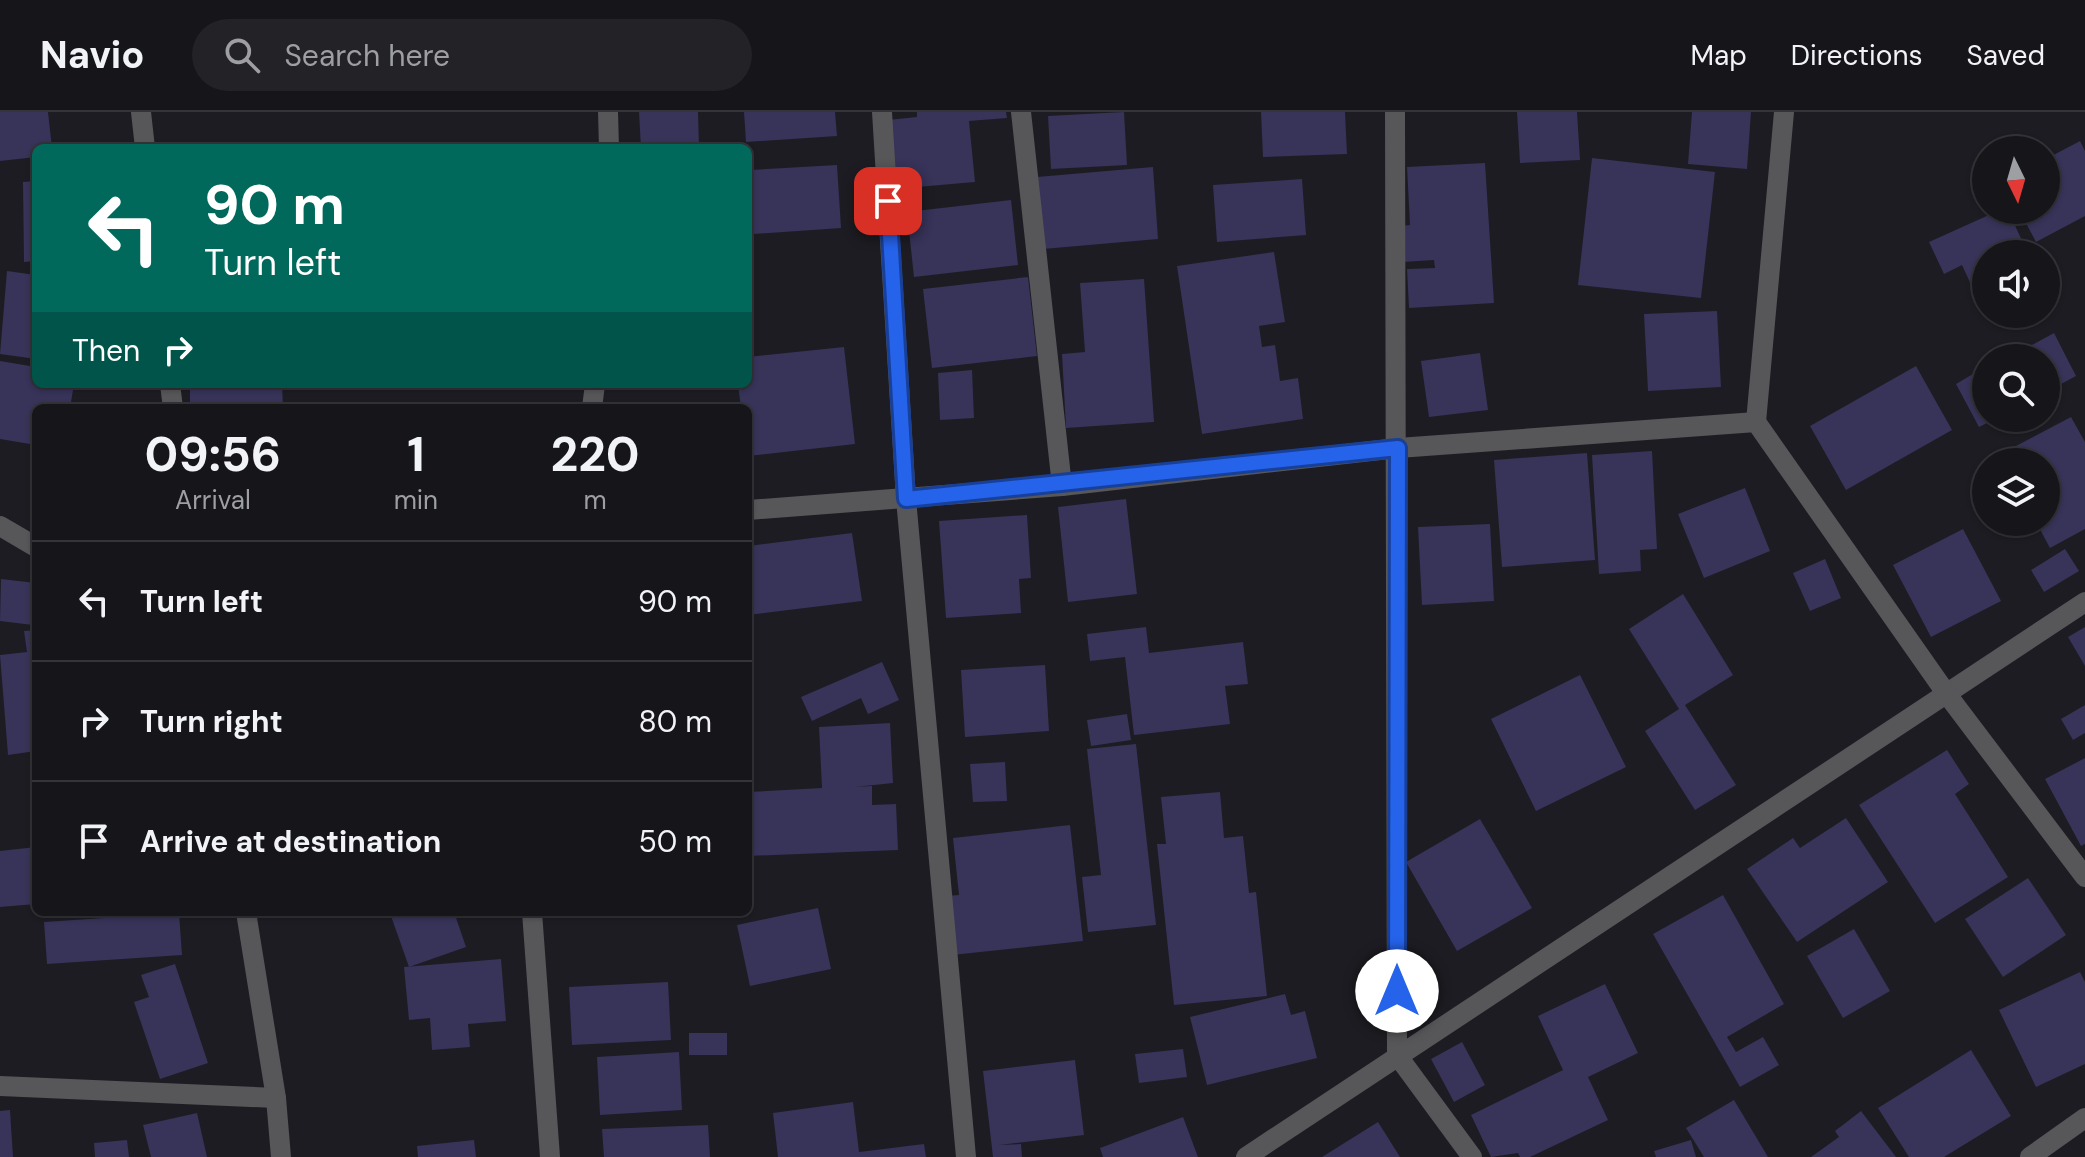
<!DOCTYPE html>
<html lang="en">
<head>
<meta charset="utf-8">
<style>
  :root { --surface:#15151a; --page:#222227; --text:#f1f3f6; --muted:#9d9fa2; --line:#343439 }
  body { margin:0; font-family:"DM Sans",sans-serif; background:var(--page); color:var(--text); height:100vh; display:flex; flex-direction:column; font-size:30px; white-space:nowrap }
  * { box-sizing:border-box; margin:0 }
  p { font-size:26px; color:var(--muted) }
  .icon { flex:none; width:44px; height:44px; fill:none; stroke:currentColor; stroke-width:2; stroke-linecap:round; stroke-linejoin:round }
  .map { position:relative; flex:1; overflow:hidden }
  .side { position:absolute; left:32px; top:292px; width:720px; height:512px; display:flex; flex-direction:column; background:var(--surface); border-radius:12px; box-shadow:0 2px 6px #0004,0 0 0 2px var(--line) }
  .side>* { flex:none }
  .hud { position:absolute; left:32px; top:32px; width:720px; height:244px; border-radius:12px; box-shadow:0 2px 6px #0004,0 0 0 2px var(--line); background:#00695c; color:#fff; overflow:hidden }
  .needle { width:52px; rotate:175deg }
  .controls { position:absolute; left:1972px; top:24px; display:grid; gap:16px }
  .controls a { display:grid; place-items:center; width:88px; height:88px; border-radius:50%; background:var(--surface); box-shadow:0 2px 6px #0004,0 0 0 2px var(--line); font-size:40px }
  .pin { position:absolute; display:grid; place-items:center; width:68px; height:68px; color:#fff; margin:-34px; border-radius:16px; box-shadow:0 4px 12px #0006 }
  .me { position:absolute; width:88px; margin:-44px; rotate:0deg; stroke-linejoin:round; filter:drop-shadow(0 0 6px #0008) }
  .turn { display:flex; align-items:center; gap:28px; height:168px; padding:0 40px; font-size:36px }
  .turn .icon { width:104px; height:104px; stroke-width:2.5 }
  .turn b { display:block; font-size:56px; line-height:68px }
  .then { display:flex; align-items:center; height:76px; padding:0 40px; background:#0003; gap:16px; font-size:30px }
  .eta { display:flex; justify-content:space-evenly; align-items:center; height:136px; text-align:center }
  .eta b { font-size:48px; font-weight:700; line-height:56px }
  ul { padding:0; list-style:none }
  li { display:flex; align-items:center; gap:24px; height:120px; padding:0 40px; border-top:2px solid var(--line) }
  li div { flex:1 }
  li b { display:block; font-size:30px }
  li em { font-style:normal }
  header { display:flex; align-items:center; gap:48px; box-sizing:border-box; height:112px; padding:0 40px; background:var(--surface); border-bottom:2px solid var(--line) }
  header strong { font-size:38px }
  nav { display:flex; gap:44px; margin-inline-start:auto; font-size:28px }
  .search { width:560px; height:72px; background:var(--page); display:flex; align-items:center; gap:20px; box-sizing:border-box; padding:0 28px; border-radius:44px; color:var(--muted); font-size:30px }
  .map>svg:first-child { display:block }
</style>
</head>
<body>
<header>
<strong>Navio</strong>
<div class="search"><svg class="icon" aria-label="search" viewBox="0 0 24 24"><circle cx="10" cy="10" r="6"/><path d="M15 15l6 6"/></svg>Search here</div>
<nav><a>Map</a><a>Directions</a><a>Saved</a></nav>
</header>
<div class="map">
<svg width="2085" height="1045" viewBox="0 0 2085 1045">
  <rect width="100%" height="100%" fill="#1c1c22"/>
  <g fill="#373359">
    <polygon points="0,0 48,0 52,36 36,36 36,45 0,49"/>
    <polygon points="639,0 698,0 699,36 641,36"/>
    <polygon points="744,0 835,0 837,24 746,30"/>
    <polygon points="917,0 1006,0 1007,6 969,9 975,70 894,77 888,8 917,5"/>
    <polygon points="1124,0 1127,53 1051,57 1048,4"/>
    <polygon points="1261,0 1345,0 1347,42 1263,45"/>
    <polygon points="1517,0 1577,0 1580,48 1520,51"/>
    <polygon points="1692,0 1751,0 1747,57 1688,52"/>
    <polygon points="2080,29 2085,39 2085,104 2036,130 2019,98 2046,98 2046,47"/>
    <polygon points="1592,46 1715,60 1701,186 1578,173"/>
    <polygon points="1485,51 1494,191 1409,196 1407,157 1435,156 1434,148 1403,150 1401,114 1410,113 1407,55"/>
    <polygon points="837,53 841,116 753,122 749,58"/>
    <polygon points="1153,55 1158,127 1043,137 1037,65"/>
    <polygon points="1302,67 1306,123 1217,130 1213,73"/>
    <polygon points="36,69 36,149 24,150 23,70"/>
    <polygon points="1011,88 1018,153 914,165 907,100"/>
    <polygon points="2000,98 2008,98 2028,142 1986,142 1986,174 1974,179 1962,153 1944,162 1929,130"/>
    <polygon points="1274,140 1285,210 1259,214 1262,235 1275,233 1280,269 1298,266 1303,307 1202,322 1177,154"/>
    <polygon points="7,159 36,163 36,247 0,242"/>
    <polygon points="1028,165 1037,244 932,256 923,177"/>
    <polygon points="1144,167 1154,310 1066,316 1062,242 1085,240 1080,171"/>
    <polygon points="1717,199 1721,275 1648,279 1644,202"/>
    <polygon points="2054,221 2076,264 2046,280 2046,246 2008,246"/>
    <polygon points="844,235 855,332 748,344 748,296 741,296 738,272 748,272 748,245"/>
    <polygon points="1480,241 1488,298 1429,305 1421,249"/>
    <polygon points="0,249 36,255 36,272 74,272 70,296 36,296 36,333 0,327"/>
    <polygon points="1916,254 1952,318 1846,378 1810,314"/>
    <polygon points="972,258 974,306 940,308 938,261"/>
    <polygon points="1978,259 1986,274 1986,306 1997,306 1979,315 1956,272"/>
    <polygon points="282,272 283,296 190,296 190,274"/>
    <polygon points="477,290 478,296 422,296 422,294"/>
    <polygon points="2071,305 2085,330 2085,417 2050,436 2036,410 2046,410 2046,350 2003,350 1999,343"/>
    <polygon points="1652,339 1657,437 1640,438 1641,459 1599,462 1592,343"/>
    <polygon points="1587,341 1595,448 1502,455 1494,348"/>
    <polygon points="1745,376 1770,439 1704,466 1678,402"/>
    <polygon points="1126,387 1137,482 1068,490 1058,395"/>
    <polygon points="1027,403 1031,466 1019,467 1021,501 946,506 939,409"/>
    <polygon points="1490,412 1494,489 1422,493 1418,415"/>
    <polygon points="1963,417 2001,489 1931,525 1893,453"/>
    <polygon points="852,421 862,489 748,503 748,434"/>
    <polygon points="2065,437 2079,459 2044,480 2031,458"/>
    <polygon points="1825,447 1841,486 1810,499 1793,461"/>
    <polygon points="1,467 36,471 33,513 0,509"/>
    <polygon points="1683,482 1733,563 1685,593 1736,673 1695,698 1645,619 1679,597 1629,517"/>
    <polygon points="1146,515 1149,541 1243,530 1248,572 1225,574 1230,612 1134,623 1125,545 1090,549 1087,522"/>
    <polygon points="2085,515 2085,554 2068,525"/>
    <polygon points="36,518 36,639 8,643 0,543 27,540 24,519"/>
    <polygon points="882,550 899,588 868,602 861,586 812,609 801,585"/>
    <polygon points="1045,553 1049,619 965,625 961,558"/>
    <polygon points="1580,563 1626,655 1536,699 1491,607"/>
    <polygon points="2085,593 2085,621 2073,628 2061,607"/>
    <polygon points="1127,602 1131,628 1091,634 1087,608"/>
    <polygon points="890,611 893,671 855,675 872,674 872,693 896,692 898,738 748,744 748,680 822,676 819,615"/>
    <polygon points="1136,632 1156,813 1088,820 1082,765 1101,763 1087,637"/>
    <polygon points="1947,638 1969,672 1955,682 2008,765 1935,811 1859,693"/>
    <polygon points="2085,646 2085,732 2081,734 2045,667"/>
    <polygon points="1005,650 1007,689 973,690 970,652"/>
    <polygon points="1220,680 1224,726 1243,724 1249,781 1256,780 1267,884 1174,893 1157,732 1166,732 1161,685"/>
    <polygon points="1846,706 1888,770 1797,830 1747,757 1793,726 1800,736"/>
    <polygon points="1480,707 1532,796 1457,839 1406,750"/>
    <polygon points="1070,713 1083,829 952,843 946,784 959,783 953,726"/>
    <polygon points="36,735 36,792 0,795 0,739"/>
    <polygon points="2028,766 2066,823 2003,865 1965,807"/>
    <polygon points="1723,783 1784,892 1727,925 1736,940 1763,925 1779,953 1740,975 1653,822"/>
    <polygon points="818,796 831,857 750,874 737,813"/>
    <polygon points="403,800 454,800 466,835 409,855 391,804"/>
    <polygon points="179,801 182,843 47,852 44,810"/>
    <polygon points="1854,817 1890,879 1843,906 1807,844"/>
    <polygon points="501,847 506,909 468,912 470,935 432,938 430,906 409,908 404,855"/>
    <polygon points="175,852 208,951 160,967 134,890 149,885 141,863"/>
    <polygon points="2080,860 2085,870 2085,952 2036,975 1999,898"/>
    <polygon points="668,870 671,928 572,933 569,875"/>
    <polygon points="1605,872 1638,941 1588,965 1608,1008 1530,1045 1520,1045 1518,1041 1491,1045 1471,1003 1563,958 1538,904"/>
    <polygon points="1285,882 1291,903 1305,899 1317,946 1207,973 1190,905"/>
    <rect x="689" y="921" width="38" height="22"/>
    <polygon points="1462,930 1485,973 1454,990 1431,947"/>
    <polygon points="1183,937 1187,965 1139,971 1135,942"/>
    <polygon points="1971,938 2011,1004 1944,1045 1909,1045 1878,996"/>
    <polygon points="679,940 682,998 600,1003 597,945"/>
    <polygon points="1075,948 1084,1023 999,1033 1021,1032 1022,1045 993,1045 983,959"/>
    <polygon points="1734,988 1768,1045 1704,1045 1686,1016"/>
    <polygon points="853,990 859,1040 924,1032 926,1045 778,1045 773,1001"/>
    <polygon points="10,998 13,1045 0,1045 0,999"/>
    <polygon points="1861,999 1896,1045 1811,1045 1839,1025 1835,1019"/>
    <polygon points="197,1001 207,1045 151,1045 143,1013"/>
    <polygon points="1183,1005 1198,1045 1103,1045 1100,1036"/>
    <polygon points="1378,1010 1400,1045 1322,1045"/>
    <polygon points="708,1013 710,1045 604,1045 602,1017"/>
    <polygon points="127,1028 129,1045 95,1045 94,1031"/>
    <polygon points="474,1028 476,1045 418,1045 417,1034"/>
    <polygon points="1691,1028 1696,1045 1656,1045 1654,1039"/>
  </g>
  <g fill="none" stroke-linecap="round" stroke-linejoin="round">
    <g stroke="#57575a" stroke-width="20">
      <polyline points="141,0 145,36"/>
      <polyline points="608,0 609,36"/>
      <polyline points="882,0 906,387 966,1045"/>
      <polyline points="1021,0 1062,374"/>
      <polyline points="1395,0 1397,943 1472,1045"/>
      <polyline points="170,272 173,296"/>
      <polyline points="592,296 595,272"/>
      <polyline points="1756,310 1784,0"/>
      <polyline points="246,800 276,986 281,1045"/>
      <polyline points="532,800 550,1045"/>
      <polyline points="0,974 276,986"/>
      <polyline points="1246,1045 2085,490"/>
      <polyline points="2030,1045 2085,1006"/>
    </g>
    <g stroke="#57575a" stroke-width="20">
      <polyline points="748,398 1062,374 1398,336 1756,310 1946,581 2085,765"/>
      <polyline points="0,414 36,435"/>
    </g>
  </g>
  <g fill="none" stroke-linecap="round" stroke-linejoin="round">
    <defs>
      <polyline id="route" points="888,89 906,387 1398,336 1397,879"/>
    </defs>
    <use href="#route" stroke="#184099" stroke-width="20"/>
    <use href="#route" stroke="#2563eb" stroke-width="14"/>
  </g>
</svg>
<div class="controls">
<a><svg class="needle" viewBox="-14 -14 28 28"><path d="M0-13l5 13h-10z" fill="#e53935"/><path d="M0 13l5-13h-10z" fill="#9d9fa2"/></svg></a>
<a><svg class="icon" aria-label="sound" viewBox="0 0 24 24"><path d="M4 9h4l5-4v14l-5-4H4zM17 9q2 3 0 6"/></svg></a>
<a><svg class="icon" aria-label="search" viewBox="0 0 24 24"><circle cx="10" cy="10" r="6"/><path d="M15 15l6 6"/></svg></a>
<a><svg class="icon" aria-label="layers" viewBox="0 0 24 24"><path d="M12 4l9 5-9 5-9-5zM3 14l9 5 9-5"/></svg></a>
</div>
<div class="pin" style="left:888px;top:89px;background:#d93025"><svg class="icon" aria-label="arrive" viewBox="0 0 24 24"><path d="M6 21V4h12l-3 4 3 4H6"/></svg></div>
<svg class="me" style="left:1397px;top:879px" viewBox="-20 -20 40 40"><circle r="19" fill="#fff"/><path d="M0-13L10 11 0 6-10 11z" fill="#2563eb"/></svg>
<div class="hud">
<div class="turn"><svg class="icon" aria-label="left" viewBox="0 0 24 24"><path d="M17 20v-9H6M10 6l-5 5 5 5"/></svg><div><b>90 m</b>Turn left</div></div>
<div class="then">Then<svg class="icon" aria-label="right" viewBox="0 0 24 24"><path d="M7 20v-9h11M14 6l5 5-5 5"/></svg></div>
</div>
<section class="side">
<div class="eta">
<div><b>09:56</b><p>Arrival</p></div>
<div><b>1</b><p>min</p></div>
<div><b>220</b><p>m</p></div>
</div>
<ul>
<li><svg class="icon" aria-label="left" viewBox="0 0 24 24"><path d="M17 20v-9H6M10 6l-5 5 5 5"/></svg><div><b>Turn left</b></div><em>90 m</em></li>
<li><svg class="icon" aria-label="right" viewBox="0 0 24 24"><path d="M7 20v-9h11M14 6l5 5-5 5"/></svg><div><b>Turn right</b></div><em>80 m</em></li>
<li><svg class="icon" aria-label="arrive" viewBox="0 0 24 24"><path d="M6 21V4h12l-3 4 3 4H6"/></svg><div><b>Arrive at destination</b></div><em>50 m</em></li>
</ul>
</section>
</div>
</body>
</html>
